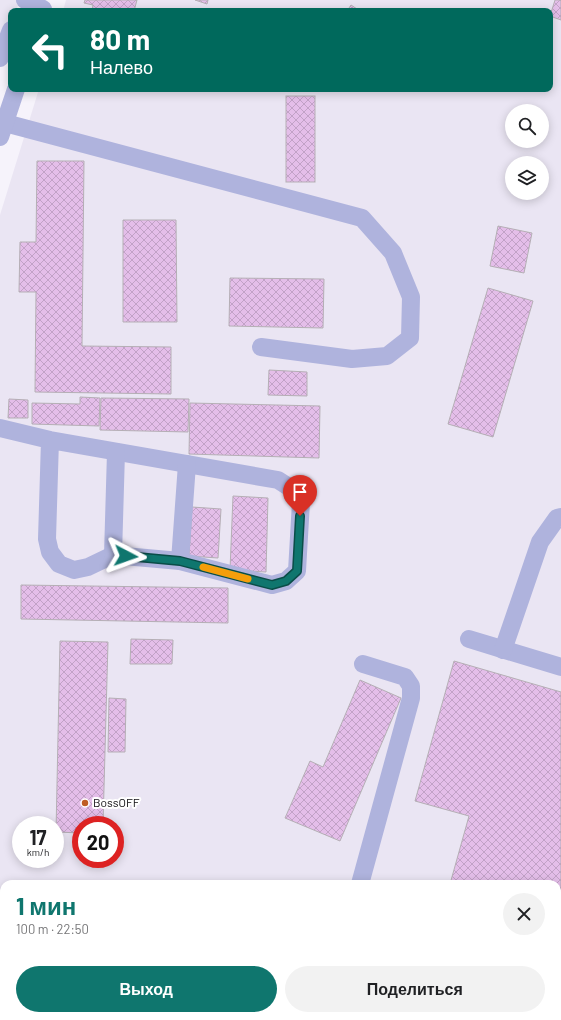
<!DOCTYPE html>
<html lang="ru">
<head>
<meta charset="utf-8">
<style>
  :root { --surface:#fff; --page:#f2f2f2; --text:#202124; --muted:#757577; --accent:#0f766e }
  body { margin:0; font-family:Barlow,sans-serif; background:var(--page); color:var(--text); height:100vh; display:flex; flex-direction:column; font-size:15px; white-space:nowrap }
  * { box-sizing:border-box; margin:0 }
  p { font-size:13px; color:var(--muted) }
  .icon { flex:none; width:22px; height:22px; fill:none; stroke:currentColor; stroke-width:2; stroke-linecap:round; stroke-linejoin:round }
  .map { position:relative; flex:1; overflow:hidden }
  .drawer { position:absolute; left:0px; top:880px; width:561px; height:140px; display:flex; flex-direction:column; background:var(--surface); border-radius:12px 12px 0 0; box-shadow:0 2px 10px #0003 }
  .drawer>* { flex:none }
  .hud { position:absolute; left:8px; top:8px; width:545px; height:84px; border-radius:8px; box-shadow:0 2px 10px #0003; background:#00695c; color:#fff; overflow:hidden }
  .controls { position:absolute; left:505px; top:104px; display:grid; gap:8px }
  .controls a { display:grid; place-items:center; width:44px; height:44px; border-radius:50%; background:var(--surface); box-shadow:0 2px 10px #0003; font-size:20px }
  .speed { position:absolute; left:12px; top:816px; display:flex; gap:8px; font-size:20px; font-weight:700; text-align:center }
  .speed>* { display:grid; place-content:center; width:52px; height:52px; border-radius:50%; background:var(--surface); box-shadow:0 2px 10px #0003; line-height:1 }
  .speed small { font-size:10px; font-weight:400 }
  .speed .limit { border:6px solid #d22; background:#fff; color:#111 }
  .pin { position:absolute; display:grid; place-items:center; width:34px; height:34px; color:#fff; margin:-41px -17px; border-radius:50% 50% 50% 0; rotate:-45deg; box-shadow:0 0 4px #0007 }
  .pin .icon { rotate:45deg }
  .me { position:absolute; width:44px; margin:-22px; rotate:94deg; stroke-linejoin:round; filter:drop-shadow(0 0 3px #0008) }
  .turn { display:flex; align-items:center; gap:14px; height:84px; padding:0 16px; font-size:18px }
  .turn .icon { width:52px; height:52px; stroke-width:2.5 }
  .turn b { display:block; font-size:28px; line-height:34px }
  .round { display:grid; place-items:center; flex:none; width:42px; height:42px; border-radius:21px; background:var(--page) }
  .overview { display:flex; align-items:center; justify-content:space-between; height:68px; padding:0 16px }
  h1 { font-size:24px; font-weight:700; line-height:30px; color:var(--accent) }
  .cta { display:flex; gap:8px; margin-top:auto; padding:8px 16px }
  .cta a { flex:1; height:46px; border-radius:24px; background:var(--accent); color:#fff; font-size:16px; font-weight:700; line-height:46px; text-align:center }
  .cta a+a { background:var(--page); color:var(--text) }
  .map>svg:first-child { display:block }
</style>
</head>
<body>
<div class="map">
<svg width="561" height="1020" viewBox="0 0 561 1020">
  <defs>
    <pattern id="building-cross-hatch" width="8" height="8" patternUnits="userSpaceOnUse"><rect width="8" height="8" fill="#e4bee9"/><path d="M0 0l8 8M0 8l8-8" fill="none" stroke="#c2a2c7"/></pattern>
  </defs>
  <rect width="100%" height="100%" fill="#f6f3fb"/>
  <g fill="#eae5f3" fill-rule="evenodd">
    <polygon points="0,0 20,0 16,11 11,11 11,25 0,56"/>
    <path d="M66,0H561V1020H0V215L39,89H550V11H63ZM512,111H542V141H512ZM512,163H542V193H512ZM21,825H55V859H21ZM81,825H115V859H81ZM4,884H557V1016H4Z"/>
  </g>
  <g fill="url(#building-cross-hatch)" stroke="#b5afb5">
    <polygon points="85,0 137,0 134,11 92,11 93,5 84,3"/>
    <polygon points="195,0 208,0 207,4"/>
    <polygon points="555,0 561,0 561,20 550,16"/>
    <polygon points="351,5 360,11 347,11"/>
    <rect x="286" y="96" width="29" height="86"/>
    <polygon points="37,161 84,161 82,346 171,347 171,394 35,392 36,292 19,292 20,242 36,242"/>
    <polygon points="123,220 176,220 177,322 123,322"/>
    <polygon points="498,226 532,233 524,273 490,266"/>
    <polygon points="230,278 324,279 323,328 229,326"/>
    <polygon points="488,288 533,301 493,437 448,424"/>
    <polygon points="269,370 307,372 307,396 268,395"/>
    <polygon points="80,397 100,398 99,426 32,424 32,403 80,404"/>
    <polygon points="101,398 189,399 188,432 100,430"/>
    <polygon points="9,399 28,400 28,418 8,418"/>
    <polygon points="190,403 320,406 319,458 189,454"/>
    <polygon points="233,496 268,498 266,572 230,570"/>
    <polygon points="192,507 221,509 218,558 189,556"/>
    <polygon points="21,585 228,588 228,623 21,619"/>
    <polygon points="131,639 173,640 172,664 130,664"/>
    <polygon points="60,641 108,642 103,825 81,825 81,833 56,832"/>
    <polygon points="454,661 561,692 561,990 557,989 557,884 450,884 469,816 415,801"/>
    <polygon points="360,680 401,698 340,841 285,818 310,761 323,767"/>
    <polygon points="109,698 126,699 125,752 108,752"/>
    <polygon points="236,1016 270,1016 270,1020 235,1020"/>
  </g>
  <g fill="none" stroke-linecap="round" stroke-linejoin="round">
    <g stroke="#afb3dd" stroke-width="18">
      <polyline points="25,0 43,9"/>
      <polyline points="0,58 11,30"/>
      <polyline points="5,123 362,218 393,253 411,297 410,338 387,356 352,359 261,347"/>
      <polyline points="0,137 16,89"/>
      <polyline points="0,428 50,440 278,480 292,489 301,502 297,571 286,581 272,585 180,561 113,555 88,567 74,570 59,564 50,552 47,539 50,440"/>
      <polyline points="113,555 116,452"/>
      <polyline points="180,561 187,464"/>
      <polyline points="469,639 561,667"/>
      <polyline points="503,650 540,542 557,518 561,517"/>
      <polyline points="360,884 411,698 411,686 405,677 363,664"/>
      <polyline points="423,1016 437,1020"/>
      <polyline points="127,1020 137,1016"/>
      <polyline points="317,1020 319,1016"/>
    </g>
  </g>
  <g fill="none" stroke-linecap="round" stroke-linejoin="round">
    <defs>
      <polyline id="route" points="126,556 180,561 272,585 286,581 297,571 300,516"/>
    </defs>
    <use href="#route" stroke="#0a4d48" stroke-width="10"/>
    <use href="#route" stroke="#0f766e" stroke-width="7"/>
    <polyline stroke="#f59e0b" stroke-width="7" points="203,567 248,579"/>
  </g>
  <circle fill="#bf5b23" stroke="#fff" stroke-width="1.5" cx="85" cy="803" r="4"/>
  <g text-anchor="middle" stroke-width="4" stroke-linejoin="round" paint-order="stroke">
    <g font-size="12" fill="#0d0c0f" stroke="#fff" text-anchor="start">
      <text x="93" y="807">BossOFF</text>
    </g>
  </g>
</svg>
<div class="controls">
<a><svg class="icon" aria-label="search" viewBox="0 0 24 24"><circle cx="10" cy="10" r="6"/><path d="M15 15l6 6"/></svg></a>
<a><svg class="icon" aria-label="layers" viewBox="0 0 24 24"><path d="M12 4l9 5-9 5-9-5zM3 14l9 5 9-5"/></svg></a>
</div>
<div class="speed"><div>17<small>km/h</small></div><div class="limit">20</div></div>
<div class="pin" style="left:300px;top:516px;background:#d93025"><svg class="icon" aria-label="arrive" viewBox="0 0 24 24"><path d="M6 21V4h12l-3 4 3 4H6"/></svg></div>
<svg class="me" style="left:126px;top:556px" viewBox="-20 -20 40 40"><path d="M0-17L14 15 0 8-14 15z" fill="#0f766e" stroke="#fff" stroke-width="4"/></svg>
<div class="hud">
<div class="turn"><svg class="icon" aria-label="left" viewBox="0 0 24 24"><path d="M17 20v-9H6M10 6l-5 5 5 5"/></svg><div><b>80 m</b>Налево</div></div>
</div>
<section class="drawer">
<div class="overview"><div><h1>1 мин</h1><p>100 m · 22:50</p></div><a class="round"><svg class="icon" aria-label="close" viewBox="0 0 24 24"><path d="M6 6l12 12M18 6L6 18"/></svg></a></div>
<div class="cta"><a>Выход</a><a>Поделиться</a></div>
</section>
</div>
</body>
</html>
